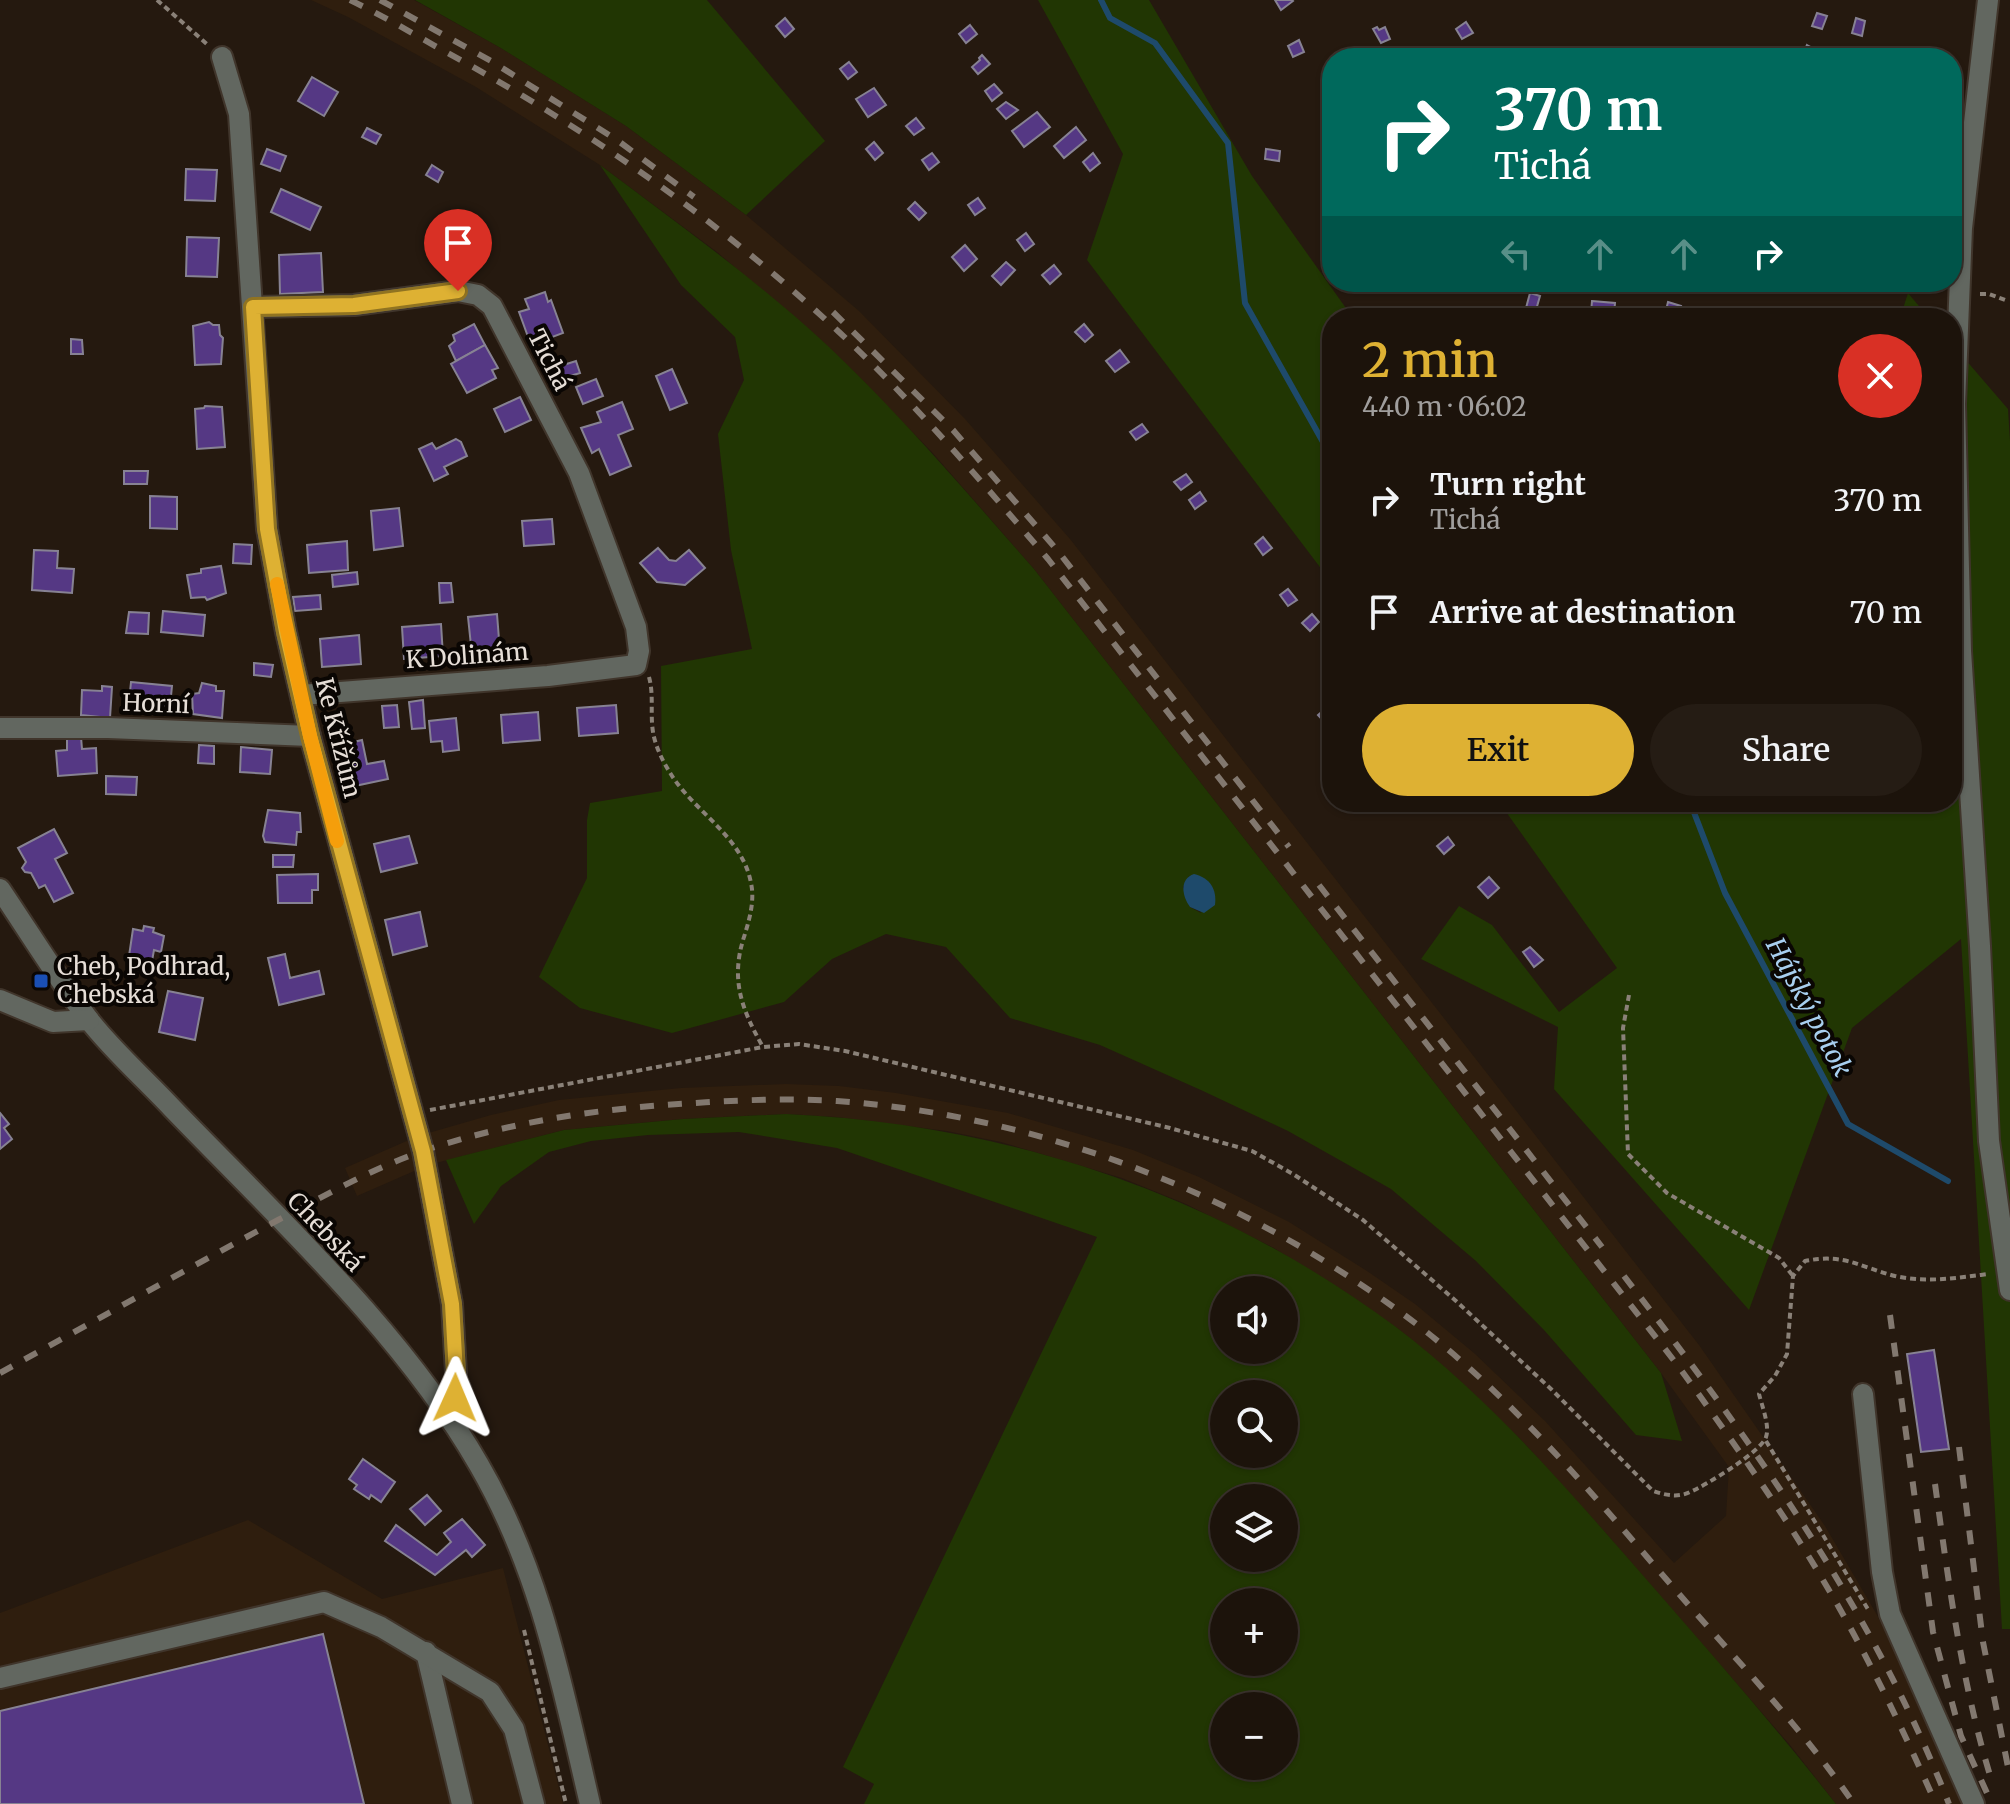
<!DOCTYPE html>
<html lang="en">
<head>
<meta charset="utf-8">
<style>
  :root { --surface:#1c130b; --page:#251c14; --text:#f1f3f6; --muted:#a09e9d; --line:#3a322c; --accent:#deb133 }
  body { margin:0; font-family:Merriweather,serif; background:var(--page); color:var(--text); height:100vh; display:flex; flex-direction:column; font-size:30px; white-space:nowrap }
  * { box-sizing:border-box; margin:0 }
  p { font-size:26px; color:var(--muted) }
  .icon { flex:none; width:44px; height:44px; fill:none; stroke:currentColor; stroke-width:2; stroke-linecap:round; stroke-linejoin:round }
  .map { position:relative; flex:1; overflow:hidden }
  .panel { position:absolute; left:1322px; top:308px; width:640px; height:504px; display:flex; flex-direction:column; background:var(--surface); border-radius:32px; box-shadow:0 2px 6px #0004,0 0 0 2px var(--line) }
  .panel>* { flex:none }
  .banner { position:absolute; left:1322px; top:48px; width:640px; height:244px; border-radius:32px; box-shadow:0 2px 6px #0004,0 0 0 2px var(--line); background:#00695c; color:#fff; overflow:hidden }
  .buttons { position:absolute; left:1210px; top:1276px; display:grid; gap:16px }
  .buttons a { display:grid; place-items:center; width:88px; height:88px; border-radius:50%; background:var(--surface); box-shadow:0 2px 6px #0004,0 0 0 2px var(--line); font-size:40px }
  .pin { position:absolute; display:grid; place-items:center; width:68px; height:68px; color:#fff; margin:-82px -34px; border-radius:50% 50% 50% 0; rotate:-45deg; box-shadow:0 0 8px #0007 }
  .pin .icon { rotate:45deg }
  .me { position:absolute; width:88px; margin:-44px; rotate:1deg; stroke-linejoin:round; filter:drop-shadow(0 0 6px #0008) }
  .turn { display:flex; align-items:center; gap:28px; height:168px; padding:0 40px; font-size:36px }
  .turn .icon { width:104px; height:104px; stroke-width:2.5 }
  .turn b { display:block; font-size:56px; line-height:68px }
  .lanes { display:flex; align-items:center; height:76px; padding:0 40px; background:#0003; justify-content:center; gap:40px; direction:ltr }
  .lanes .off { opacity:.35 }
  .round { display:grid; place-items:center; flex:none; width:84px; height:84px; border-radius:42px; background:var(--page) }
  .overview { display:flex; align-items:center; justify-content:space-between; height:136px; padding:0 40px }
  h1 { font-size:48px; font-weight:600; line-height:60px; color:var(--accent) }
  .action { display:flex; gap:16px; margin-top:auto; padding:16px 40px }
  .action a { flex:1; height:92px; border-radius:48px; background:var(--accent); color:#111; font-size:32px; font-weight:600; line-height:92px; text-align:center }
  .action a+a { background:var(--page); color:var(--text) }
  ul { padding:0; list-style:none }
  li { display:flex; align-items:center; gap:24px; height:112px; padding:0 40px }
  li div { flex:1 }
  li b { display:block; font-size:30px }
  li em { font-style:normal }
  .map>svg:first-child { display:block }
</style>
</head>
<body>
<div class="map">
<svg width="2010" height="1804" viewBox="0 0 2010 1804">
  <rect width="100%" height="100%" fill="#25190f"/>
  <g fill="#2f1e0e">
    <polygon points="311,0 414,0 499,47 626,126 746,215 859,311 965,419 1070,539 1699,1345 1825,1526 1877,1615 1944,1750 1966,1804 1836,1804 1790,1745 1602,1529 1523,1442 1454,1376 1397,1328 1274,1248 1186,1204 1122,1178 1001,1142 947,1131 836,1117 786,1114 683,1119 564,1130 428,1165 357,1196 345,1168 418,1136 491,1115 559,1100 681,1088 786,1084 839,1086 896,1093 1008,1113 1133,1150 1199,1177 1289,1222 1367,1271 1415,1304 1474,1353 1545,1421 1674,1563 1726,1516 1729,1467 1661,1373 1034,569 931,451 827,346 717,252 600,165 476,87 348,17"/>
    <polygon points="248,1520 382,1599 503,1568 563,1804 0,1804 0,1613"/>
  </g>
  <g fill="#213603" fill-rule="evenodd">
    <polygon points="415,0 707,0 825,141 746,215 626,126 499,47"/>
    <polygon points="1038,0 1149,0 1252,176 1353,318 1332,318 1332,583 1087,260 1123,154"/>
    <path d="M600,165C677,223 757,280 828,346C901,415 967,493 1034,569L1661,1373L1682,1441L1636,1435L1544,1330L1476,1261L1391,1189L1288,1131L1203,1091L1100,1045L1010,1018L946,947L886,934L832,959L784,1002L672,1033L580,1008L539,977L587,878V820L590,803L662,791L661,666L752,649L731,550L718,434L744,380L735,337L681,285ZM1189,876L1201,913L1190,907L1183,887Z"/>
    <polygon points="1908,293 1929,318 1900,318"/>
    <polygon points="1952,344 2008,409 2010,441 2010,1629 2002,1629 1961,939 1852,1028 1749,1310 1554,1089 1558,1027 1421,959 1459,906 1492,925 1559,1012 1617,968 1499,802 1952,802"/>
    <path d="M786,1114C1008,1124 1217,1194 1396,1327C1494,1401 1574,1497 1654,1588C1716,1659 1778,1730 1836,1804H864L874,1784L843,1767L1097,1237L837,1148L739,1132L648,1135L591,1141L549,1152L501,1186L474,1224L446,1160L564,1130L683,1119ZM1284,1290V1350H1224V1290ZM1224,1394H1284V1454H1224ZM1224,1498H1284V1558H1224ZM1224,1602H1284V1662H1224ZM1224,1706H1284V1766H1224Z"/>
  </g>
  <path fill="#1e4a6b" d="M1194,874C1210,878 1217,889 1215,905L1204,913L1190,907C1182,896 1179,879 1194,874Z"/>
  <g fill="none" stroke-linecap="round" stroke-linejoin="round">
    <g stroke="#1e4a6b" stroke-width="6">
      <polyline points="1101,0 1110,18 1155,43 1228,143 1245,303 1332,458"/>
      <polyline points="1690,802 1725,893 1848,1124 1948,1181"/>
    </g>
  </g>
  <g fill="#553884" stroke="#878293" stroke-width="2">
    <polygon points="1275,0 1292,0 1293,1 1281,10"/>
    <polygon points="1817,13 1827,16 1822,29 1812,26"/>
    <polygon points="785,18 794,29 785,37 776,26"/>
    <polygon points="1856,18 1865,21 1862,36 1852,33"/>
    <polygon points="1466,22 1473,33 1462,39 1456,29"/>
    <polygon points="970,25 977,34 966,43 959,34"/>
    <polygon points="1377,27 1379,30 1385,27 1390,39 1381,43 1373,29"/>
    <polygon points="1299,40 1304,52 1293,57 1288,46"/>
    <polygon points="1807,45 1816,50 1812,58 1801,58"/>
    <polygon points="982,55 990,64 978,74 972,67 980,60 979,58"/>
    <polygon points="849,62 857,72 848,79 840,69"/>
    <polygon points="312,77 338,92 324,116 298,101"/>
    <polygon points="994,84 1002,93 992,101 985,91"/>
    <polygon points="874,88 886,105 868,117 856,99"/>
    <polygon points="1006,102 1018,110 1006,119 997,109"/>
    <polygon points="1037,112 1050,127 1024,147 1012,131"/>
    <polygon points="916,118 924,128 914,135 906,126"/>
    <polygon points="1076,127 1086,140 1064,158 1054,146"/>
    <polygon points="367,128 381,135 376,144 362,137"/>
    <polygon points="874,142 883,153 875,160 866,149"/>
    <polygon points="267,149 286,156 280,171 261,164"/>
    <polygon points="1266,149 1280,151 1279,161 1265,159"/>
    <polygon points="932,153 939,162 929,170 922,160"/>
    <polygon points="1093,153 1100,163 1090,171 1083,162"/>
    <polygon points="432,165 443,172 438,182 426,175"/>
    <polygon points="186,169 217,170 215,201 185,200"/>
    <polygon points="281,189 321,207 310,230 271,212"/>
    <polygon points="978,198 985,208 975,215 968,205"/>
    <polygon points="915,202 926,213 919,220 908,209"/>
    <polygon points="1026,233 1034,244 1025,251 1017,240"/>
    <polygon points="187,237 219,238 217,277 186,276"/>
    <polygon points="965,245 977,259 964,271 952,257"/>
    <polygon points="321,253 323,292 280,294 279,255"/>
    <polygon points="1006,262 1015,270 1001,285 992,276"/>
    <polygon points="1054,265 1061,274 1050,284 1042,275"/>
    <polygon points="545,292 548,302 551,300 563,333 531,345 519,312 529,309 525,299"/>
    <polygon points="1530,293 1540,296 1536,310 1526,308"/>
    <polygon points="1592,301 1615,303 1614,315 1591,313"/>
    <polygon points="1668,302 1681,306 1678,318 1664,318"/>
    <polygon points="209,322 213,325 219,325 220,335 223,338 221,364 195,365 193,326"/>
    <polygon points="474,324 485,345 456,361 449,346 455,341 453,335"/>
    <polygon points="1084,324 1093,335 1085,342 1075,332"/>
    <polygon points="71,339 82,340 83,354 71,354"/>
    <polygon points="485,345 498,368 492,370 496,378 467,393 451,364"/>
    <polygon points="1120,350 1129,362 1115,372 1106,361"/>
    <polygon points="576,361 580,373 560,379 557,367"/>
    <polygon points="672,369 687,403 670,410 656,376"/>
    <polygon points="596,379 603,396 583,404 576,387"/>
    <polygon points="520,397 531,420 505,432 494,409"/>
    <polygon points="622,402 633,429 618,435 631,466 610,475 599,449 592,453 581,428 601,422 597,412"/>
    <polygon points="205,406 222,407 225,447 197,449 195,409 204,408"/>
    <polygon points="1142,424 1148,432 1136,440 1130,432"/>
    <polygon points="456,439 461,442 467,456 444,467 448,474 434,481 419,449 432,443 436,449"/>
    <polygon points="124,471 148,471 147,484 124,484"/>
    <polygon points="1186,474 1192,482 1181,490 1174,482"/>
    <polygon points="1200,492 1206,501 1195,509 1189,500"/>
    <polygon points="150,496 177,497 177,529 150,528"/>
    <polygon points="399,508 403,546 374,550 371,511"/>
    <polygon points="552,519 554,544 524,546 522,521"/>
    <polygon points="1263,537 1272,548 1263,555 1255,544"/>
    <polygon points="347,541 348,570 309,573 307,545"/>
    <polygon points="234,544 252,545 251,564 233,563"/>
    <polygon points="658,548 669,560 676,561 689,550 705,568 685,585 657,582 640,563"/>
    <polygon points="34,550 58,551 57,568 74,569 72,593 32,590"/>
    <polygon points="221,566 226,593 207,600 205,597 191,598 187,575 201,573 201,569"/>
    <polygon points="357,572 358,584 333,587 332,575"/>
    <polygon points="439,583 451,583 453,602 440,603"/>
    <polygon points="1288,589 1297,600 1288,606 1280,595"/>
    <polygon points="320,595 321,609 295,611 293,597"/>
    <polygon points="163,611 205,615 203,636 161,632"/>
    <polygon points="129,612 149,613 148,634 126,633"/>
    <polygon points="497,614 500,652 472,655 468,617"/>
    <polygon points="1312,614 1319,622 1310,631 1302,623"/>
    <polygon points="441,624 443,656 404,659 402,627"/>
    <polygon points="359,635 361,664 322,667 320,639"/>
    <polygon points="254,663 273,665 271,677 254,675"/>
    <polygon points="131,682 172,686 170,706 129,702"/>
    <polygon points="202,683 216,686 216,691 224,691 222,718 193,714 192,694 199,693"/>
    <polygon points="102,686 112,687 110,718 81,715 82,690 102,691"/>
    <polygon points="423,700 425,728 412,729 409,702"/>
    <polygon points="397,705 399,727 384,728 382,706"/>
    <polygon points="616,705 618,733 579,736 577,708"/>
    <polygon points="1327,707 1332,712 1332,726 1330,728 1318,715"/>
    <polygon points="538,712 540,740 503,743 501,715"/>
    <polygon points="456,718 459,750 443,752 442,741 431,742 429,721"/>
    <polygon points="81,737 82,749 96,748 97,773 58,776 56,751 67,750 67,738"/>
    <polygon points="362,740 367,764 384,761 388,779 350,787 341,745"/>
    <polygon points="199,745 214,746 214,764 198,763"/>
    <polygon points="241,747 272,750 270,774 240,772"/>
    <polygon points="106,776 137,777 136,795 106,794"/>
    <polygon points="1399,802 1413,802 1415,805 1405,812 1401,805 1398,807 1396,804"/>
    <polygon points="268,810 300,813 301,832 297,832 296,845 265,842 263,836"/>
    <polygon points="54,829 67,853 55,859 73,893 54,902 45,885 39,888 31,873 25,872 22,868 26,862 18,848"/>
    <polygon points="409,836 417,863 381,872 374,844"/>
    <polygon points="1448,837 1454,845 1444,854 1437,846"/>
    <polygon points="273,855 294,855 293,867 273,867"/>
    <polygon points="318,874 318,890 312,890 312,903 278,903 277,875"/>
    <polygon points="1489,877 1499,888 1488,898 1478,887"/>
    <polygon points="420,912 427,946 393,955 385,920"/>
    <polygon points="144,926 154,928 153,932 164,936 161,952 154,950 152,961 129,956 133,929 143,931"/>
    <polygon points="1530,947 1543,960 1534,967 1523,952"/>
    <polygon points="285,954 290,978 319,971 324,994 279,1005 268,958"/>
    <polygon points="168,991 203,998 195,1040 159,1032"/>
    <polygon points="0,1113 9,1124 4,1128 12,1139 0,1149"/>
    <polygon points="1934,1350 1949,1449 1921,1452 1907,1354"/>
    <polygon points="363,1459 395,1482 381,1502 371,1495 369,1499 354,1489 357,1485 349,1479"/>
    <polygon points="427,1495 441,1511 425,1525 410,1509"/>
    <polygon points="462,1519 485,1545 472,1557 466,1550 435,1575 385,1541 396,1525 437,1555 451,1542 444,1533"/>
    <polygon points="323,1634 364,1804 0,1804 0,1711"/>
  </g>
  <g fill="none" stroke-linecap="round" stroke-linejoin="round">
    <defs>
      <g id="minor">
        <polyline points="1988,0 1962,228 1955,404 1961,651 1980,946 1989,1141 2010,1290"/>
        <polyline points="222,57 239,114 267,529 286,632 310,736 423,1151 452,1304 456,1373 453,1423"/>
        <polyline points="253,307 354,305 458,291 478,295 492,306 579,473 636,627 639,651 636,665 548,676 301,695"/>
        <polyline points="0,728 108,728 310,736"/>
        <path d="M0,889C29,932 57,978 89,1020C113,1051 145,1079 172,1108C277,1217 404,1334 479,1465C541,1572 562,1686 590,1804"/>
        <polyline points="0,1000 53,1022 89,1020"/>
        <polyline points="1863,1394 1882,1572 1890,1614 1974,1804"/>
        <polyline points="426,1652 462,1804"/>
        <polyline points="0,1678 324,1602 381,1627 490,1692 514,1729 534,1804"/>
      </g>
    </defs>
    <use href="#minor" stroke="#40352b" stroke-width="24"/>
    <g stroke="#8a8178" stroke-width="4" stroke-dasharray="6 4" stroke-linecap="butt">
      <polyline points="157,0 208,45"/>
      <polyline points="1980,294 1989,294 2008,301"/>
      <path d="M649,677C654,695 650,713 653,732C655,745 662,760 669,771C692,811 742,835 751,883C755,901 749,921 744,937C730,980 742,1010 763,1047"/>
      <polyline points="1629,995 1623,1028 1628,1154 1667,1193 1779,1258 1793,1276"/>
      <path d="M430,1110L763,1047L799,1044L845,1051L1170,1128L1252,1151L1293,1174L1363,1220L1456,1301L1551,1389L1653,1491C1665,1495 1678,1498 1690,1492C1705,1486 1762,1451 1766,1437C1770,1426 1762,1406 1759,1394L1775,1376L1787,1354L1793,1276L1805,1261C1845,1253 1859,1267 1895,1276C1926,1283 1957,1278 1988,1274"/>
      <polyline points="1766,1441 1869,1611"/>
      <polyline points="524,1630 566,1804"/>
    </g>
    <use href="#minor" stroke="#626760" stroke-width="20"/>
    <g stroke="#82786f" stroke-width="6" stroke-dasharray="14 14" stroke-linecap="butt">
      <path d="M350,0C379,14 407,30 435,46C580,124 718,219 839,332C914,402 981,481 1048,559L1679,1367C1728,1435 1777,1503 1820,1575C1864,1648 1901,1725 1936,1804"/>
      <polyline points="380,0 491,61 617,140 694,197"/>
      <polyline points="833,312 953,430 1057,550 1289,847"/>
      <polyline points="1319,885 1602,1247"/>
      <path d="M1624,1276C1751,1440 1873,1609 1949,1804"/>
      <polyline points="1890,1315 1933,1632 1961,1736 1992,1804"/>
      <path d="M0,1373C93,1322 185,1270 278,1220C326,1195 375,1167 426,1150C513,1121 603,1108 695,1103C742,1100 789,1098 837,1101C1042,1116 1238,1193 1403,1314C1508,1391 1594,1496 1679,1594C1738,1662 1803,1729 1854,1804"/>
      <polyline points="1959,1447 1983,1642 2010,1777"/>
      <path d="M1935,1484C1949,1585 1962,1687 1993,1785"/>
    </g>
  </g>
  <g fill="none" stroke-linecap="round" stroke-linejoin="round">
    <defs>
      <polyline id="route" points="455,1398 456,1373 452,1304 423,1151 310,736 286,632 267,529 253,307 354,305 458,291"/>
    </defs>
    <use href="#route" stroke="#907321" stroke-width="20"/>
    <use href="#route" stroke="#deb133" stroke-width="14"/>
    <polyline stroke="#f59e0b" stroke-width="14" points="277,584 310,736 337,841"/>
  </g>
  <rect fill="#1a4fb4" stroke="#0a0603" stroke-width="3" x="33" y="973" width="16" height="16" rx="4"/>
  <g text-anchor="middle" stroke-width="8" stroke-linejoin="round" paint-order="stroke">
    <g font-size="24" fill="#e6ded7" stroke="#0a0603">
      <text transform="translate(549 360) rotate(63)" y="8">Tichá</text>
      <text transform="translate(467 656) rotate(-4)" y="8">K Dolinám</text>
      <text transform="translate(156 704) rotate(2)" y="8">Horní</text>
      <text transform="translate(338 738) rotate(76)" y="8">Ke Křížům</text>
      <text transform="translate(325 1232) rotate(47)" y="8">Chebská</text>
    </g>
    <g font-size="24" fill="#e6ded7" stroke="#0a0603" text-anchor="start">
      <text x="57" y="975">Cheb, Podhrad,<tspan x="57" dy="28">Chebská</tspan></text>
    </g>
    <g font-size="26" font-style="italic" fill="#a8cfef" stroke="#0a0603">
      <text transform="translate(1809 1007) rotate(62)" y="9">Hájský potok</text>
    </g>
  </g>
</svg>
<div class="buttons">
<a><svg class="icon" aria-label="sound" viewBox="0 0 24 24"><path d="M4 9h4l5-4v14l-5-4H4zM17 9q2 3 0 6"/></svg></a>
<a><svg class="icon" aria-label="search" viewBox="0 0 24 24"><circle cx="10" cy="10" r="6"/><path d="M15 15l6 6"/></svg></a>
<a><svg class="icon" aria-label="layers" viewBox="0 0 24 24"><path d="M12 4l9 5-9 5-9-5zM3 14l9 5 9-5"/></svg></a>
<a>+</a>
<a>−</a>
</div>
<div class="pin" style="left:458px;top:291px;background:#d93025"><svg class="icon" aria-label="arrive" viewBox="0 0 24 24"><path d="M6 21V4h12l-3 4 3 4H6"/></svg></div>
<svg class="me" style="left:455px;top:1398px" viewBox="-20 -20 40 40"><path d="M0-17L14 15 0 8-14 15z" fill="#deb133" stroke="#fff" stroke-width="4"/></svg>
<div class="banner">
<div class="turn"><svg class="icon" aria-label="right" viewBox="0 0 24 24"><path d="M7 20v-9h11M14 6l5 5-5 5"/></svg><div><b>370 m</b>Tichá</div></div>
<div class="lanes"><svg class="icon off" aria-label="left" viewBox="0 0 24 24"><path d="M17 20v-9H6M10 6l-5 5 5 5"/></svg><svg class="icon off" aria-label="ahead" viewBox="0 0 24 24"><path d="M12 20V5M6 11l6-6 6 6"/></svg><svg class="icon off" aria-label="ahead" viewBox="0 0 24 24"><path d="M12 20V5M6 11l6-6 6 6"/></svg><svg class="icon" aria-label="right" viewBox="0 0 24 24"><path d="M7 20v-9h11M14 6l5 5-5 5"/></svg></div>
</div>
<section class="panel">
<div class="overview"><div><h1>2 min</h1><p>440 m · 06:02</p></div><a class="round" style="background:#d93025;color:#fff"><svg class="icon" aria-label="close" viewBox="0 0 24 24"><path d="M6 6l12 12M18 6L6 18"/></svg></a></div>
<ul>
<li><svg class="icon" aria-label="right" viewBox="0 0 24 24"><path d="M7 20v-9h11M14 6l5 5-5 5"/></svg><div><b>Turn right</b><p>Tichá</p></div><em>370 m</em></li>
<li><svg class="icon" aria-label="arrive" viewBox="0 0 24 24"><path d="M6 21V4h12l-3 4 3 4H6"/></svg><div><b>Arrive at destination</b></div><em>70 m</em></li>
</ul>
<div class="action"><a>Exit</a><a>Share</a></div>
</section>
</div>
</body>
</html>
